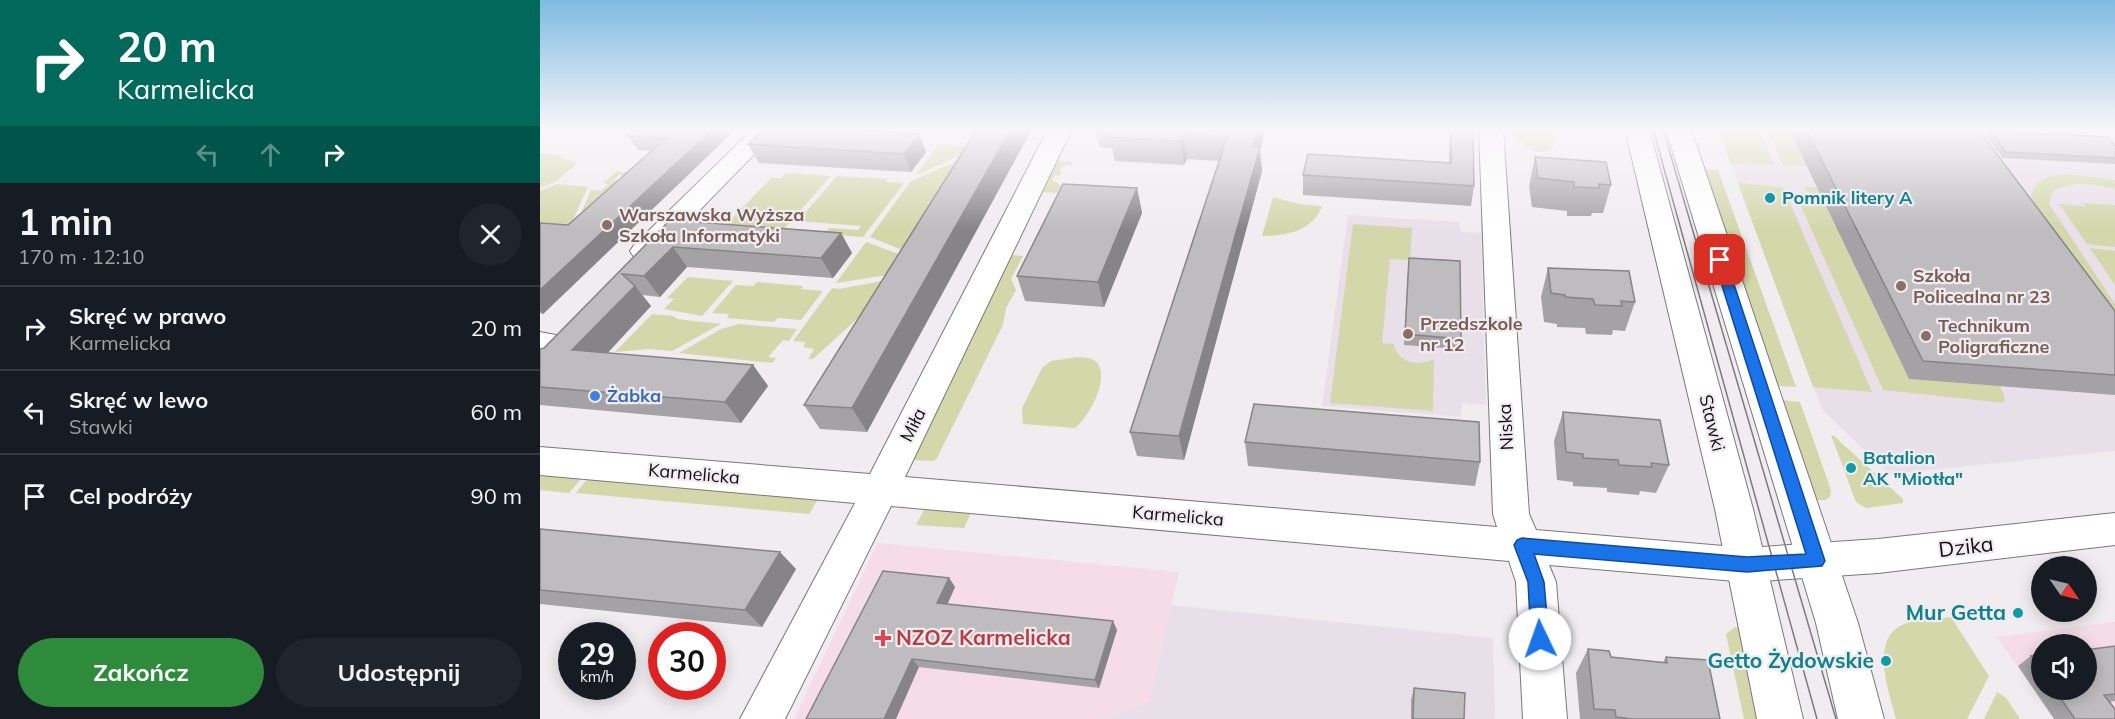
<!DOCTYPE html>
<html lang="pl">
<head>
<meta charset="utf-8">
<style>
  :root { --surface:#171b24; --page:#20242c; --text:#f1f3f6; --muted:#9ea1a6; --line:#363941; --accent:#2e8b3c }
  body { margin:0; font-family:Mulish,sans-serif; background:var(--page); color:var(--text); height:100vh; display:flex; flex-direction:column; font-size:22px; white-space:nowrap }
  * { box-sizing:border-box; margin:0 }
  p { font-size:20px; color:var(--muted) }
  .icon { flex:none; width:33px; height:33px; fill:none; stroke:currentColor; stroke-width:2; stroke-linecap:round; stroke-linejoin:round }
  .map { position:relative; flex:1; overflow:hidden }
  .details { display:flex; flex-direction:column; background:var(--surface); width:540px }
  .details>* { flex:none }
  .top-card { background:#00695c; color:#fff; overflow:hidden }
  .needle { width:39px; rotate:124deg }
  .controls { position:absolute; left:1491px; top:556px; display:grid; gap:12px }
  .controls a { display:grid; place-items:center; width:66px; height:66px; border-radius:50%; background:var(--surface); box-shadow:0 3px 15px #0003; font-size:30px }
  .speed { position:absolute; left:18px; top:622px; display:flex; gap:12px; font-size:30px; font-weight:700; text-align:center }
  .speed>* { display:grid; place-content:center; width:78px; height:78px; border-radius:50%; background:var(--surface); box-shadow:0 3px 15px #0003; line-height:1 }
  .speed small { font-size:15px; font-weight:400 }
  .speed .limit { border:9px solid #d22; background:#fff; color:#111 }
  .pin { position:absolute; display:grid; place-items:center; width:51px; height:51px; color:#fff; margin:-26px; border-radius:12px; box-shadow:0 3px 9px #0006 }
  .me { position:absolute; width:66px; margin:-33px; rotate:357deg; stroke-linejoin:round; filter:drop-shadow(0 0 4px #0008) }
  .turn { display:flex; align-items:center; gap:21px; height:126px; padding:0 18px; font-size:27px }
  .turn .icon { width:78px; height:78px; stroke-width:2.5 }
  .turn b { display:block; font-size:42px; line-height:51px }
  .lanes { display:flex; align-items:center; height:57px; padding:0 18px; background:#0003; justify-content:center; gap:30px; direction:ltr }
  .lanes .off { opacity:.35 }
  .round { display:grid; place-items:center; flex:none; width:63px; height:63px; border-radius:32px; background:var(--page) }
  .overview { display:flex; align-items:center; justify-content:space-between; height:102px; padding:0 18px }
  h1 { font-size:36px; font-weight:700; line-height:45px }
  .cta { display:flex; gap:12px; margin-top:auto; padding:12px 18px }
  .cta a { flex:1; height:69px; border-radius:36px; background:var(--accent); color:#fff; font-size:24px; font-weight:700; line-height:69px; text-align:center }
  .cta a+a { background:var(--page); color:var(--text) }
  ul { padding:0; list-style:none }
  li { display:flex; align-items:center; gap:18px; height:84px; padding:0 18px; border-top:2px solid var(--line) }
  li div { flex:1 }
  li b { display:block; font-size:22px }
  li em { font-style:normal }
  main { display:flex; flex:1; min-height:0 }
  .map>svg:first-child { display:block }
</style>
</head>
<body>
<main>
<section class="details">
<div class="top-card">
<div class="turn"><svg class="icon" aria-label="right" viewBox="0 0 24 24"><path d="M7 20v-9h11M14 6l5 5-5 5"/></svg><div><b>20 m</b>Karmelicka</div></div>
<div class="lanes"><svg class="icon off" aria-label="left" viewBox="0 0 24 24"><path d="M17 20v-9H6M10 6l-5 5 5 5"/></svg><svg class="icon off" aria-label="ahead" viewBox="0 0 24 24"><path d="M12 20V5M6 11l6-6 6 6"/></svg><svg class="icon" aria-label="right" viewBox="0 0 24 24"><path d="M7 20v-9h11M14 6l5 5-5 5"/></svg></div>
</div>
<div class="overview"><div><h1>1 min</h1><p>170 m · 12:10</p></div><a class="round"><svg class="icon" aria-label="close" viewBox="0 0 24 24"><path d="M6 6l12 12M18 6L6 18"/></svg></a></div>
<ul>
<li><svg class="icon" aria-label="right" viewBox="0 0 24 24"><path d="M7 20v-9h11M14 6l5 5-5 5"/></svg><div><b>Skręć w prawo</b><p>Karmelicka</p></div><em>20 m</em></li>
<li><svg class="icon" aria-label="left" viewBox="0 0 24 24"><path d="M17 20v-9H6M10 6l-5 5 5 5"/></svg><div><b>Skręć w lewo</b><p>Stawki</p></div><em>60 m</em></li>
<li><svg class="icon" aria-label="arrive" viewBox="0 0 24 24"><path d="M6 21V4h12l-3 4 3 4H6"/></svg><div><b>Cel podróży</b></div><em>90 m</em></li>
</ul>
<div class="cta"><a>Zakończ</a><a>Udostępnij</a></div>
</section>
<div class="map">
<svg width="1575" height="719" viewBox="0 0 1575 719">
  <rect width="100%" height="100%" fill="#f0ecf0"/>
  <g fill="#f5dce6" fill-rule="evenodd">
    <polygon points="338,543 639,572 609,701 560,719 254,719"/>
    <path d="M1575,622V719H1514L1457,637ZM1502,645H1546V690H1502Z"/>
  </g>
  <g fill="#e9dfe9">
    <polygon points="1191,129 1511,129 1575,133 1575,451 1349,474 1282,409 1183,143"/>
    <polygon points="808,215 919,222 921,232 941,233 946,405 922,403 921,417 782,406"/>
    <polygon points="631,605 953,638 955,719 560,719 609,701"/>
  </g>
  <g fill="#d3d7aa">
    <path d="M970,129H1018L1019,130L1018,135L1013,136V149C996,158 984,145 971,135Z"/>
    <polygon points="1178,129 1219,129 1234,165 1190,163"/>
    <polygon points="1227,129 1249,129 1267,166 1243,165"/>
    <polygon points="399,144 426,146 419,156 376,175"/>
    <polygon points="0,153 20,155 22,158 37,163 17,181 0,188"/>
    <polygon points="118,158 86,176 79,175 74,180 81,180 50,213 41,213 51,190 61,191 69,184 63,183 77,171 87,172 100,160"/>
    <polygon points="424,158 377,256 330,237 371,181"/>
    <polygon points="516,161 533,162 531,166 529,164 521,167 520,176 515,175 512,180 521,185 517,193 501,192"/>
    <polygon points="1164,169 1178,170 1256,387 1241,386 1235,383"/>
    <polygon points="246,173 291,176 243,230 185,226 231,178 241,178"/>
    <path d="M1528,174L1575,180V189C1554,184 1532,180 1513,191L1509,204L1575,304V331L1491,200C1491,179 1510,176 1528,174Z"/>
    <polygon points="297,176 347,179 346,182 364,183 323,237 284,234 289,228 318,230 321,226 258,221"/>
    <polygon points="1198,183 1243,187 1332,392 1273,387"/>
    <polygon points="17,184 48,187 25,237 0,235 0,191"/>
    <polygon points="1265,187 1277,188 1369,379 1460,386 1465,397 1464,403 1343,390 1255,193 1268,193"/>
    <path d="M733,197L759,204L782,206C773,231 746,236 722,236Z"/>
    <polygon points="1544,203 1575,205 1575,247 1547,244 1519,204 1546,206"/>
    <path d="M813,224L872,228L870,260L850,259L842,343L854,344C857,363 878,367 894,359L893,411L790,403Z"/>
    <polygon points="326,242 375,260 367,272 296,283"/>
    <polygon points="1550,248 1575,251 1575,285"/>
    <polygon points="474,255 483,256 471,279 476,290 466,308 463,325 397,458 394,461 373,460 468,258"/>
    <polygon points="148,277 193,281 162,316 124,309 134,299 127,298"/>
    <polygon points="363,277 273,359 268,359 274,349 263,347 266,342 253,341 292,288 299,289"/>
    <polygon points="217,282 263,286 261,289 283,291 261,320 238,318 234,322 187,318 189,314 172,313 196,285 213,286"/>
    <polygon points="112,314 133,316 137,319 181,324 132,351 110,349 75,352"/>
    <polygon points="199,324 257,329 249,341 243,340 228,357 236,358 232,363 139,353 181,329"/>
    <path d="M537,357C544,358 554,357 558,364C569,381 548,418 535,428L483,424L482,408L502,368L511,361Z"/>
    <polygon points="1241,400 1260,402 1291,490 1290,497 1285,500 1274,500"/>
    <polygon points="1291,435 1294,436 1363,499 1363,503 1326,508 1316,502"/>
    <polygon points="0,474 41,479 29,493 0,490"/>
    <polygon points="48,478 278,499 269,514 36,493"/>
    <polygon points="386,506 432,511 424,528 376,525"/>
    <path d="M1411,617L1449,676L1427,719H1356C1350,694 1330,643 1360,626C1374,618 1395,619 1411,617Z"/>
    <polygon points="1195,627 1203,628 1225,719 1204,719 1186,634"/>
    <polygon points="1457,692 1466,698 1480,719 1444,719"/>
  </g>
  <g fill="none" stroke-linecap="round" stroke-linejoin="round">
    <defs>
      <g id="minor">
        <polygon points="213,129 239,129 114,257 104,260 94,257 90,251 94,245"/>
        <polygon points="508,129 532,129 365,477 957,527 953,514 939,129 963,129 989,514 996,530 1207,548 1338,539 1575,513 1575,545 1338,573 1207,582 1009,565 1016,582 1027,719 983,719 976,582 969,561 351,506 245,719 200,719 315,503 0,475 0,447 330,474"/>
        <polygon points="0,332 21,336 25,344 21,352 10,355 0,354"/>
      </g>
      <g id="tertiary">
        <polygon points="1085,129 1109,129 1213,509 1263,719 1217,719 1175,509"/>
        <polygon points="1126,129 1151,129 1318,623 1344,719 1298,719 1276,623"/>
      </g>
    </defs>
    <use href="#minor" stroke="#7b787b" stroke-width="2"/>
    <use href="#tertiary" stroke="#7b787b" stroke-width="2"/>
    <use href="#minor" fill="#fff" fill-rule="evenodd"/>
    <use href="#tertiary" fill="#fff" fill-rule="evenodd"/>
    <g stroke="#7d7b7d" stroke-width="1.5">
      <polyline points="1113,129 1277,719"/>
      <polyline points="1123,129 1296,719"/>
    </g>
  </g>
  <g fill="#a4a2a4">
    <polygon points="196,129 3,314 0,313 0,223 28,225 112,151 98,150 88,136"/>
    <polygon points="555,129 726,129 720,151 722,171 644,460 597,456 590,432 679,161 647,159 644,165 575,161 572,148 560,147"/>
    <polygon points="909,129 933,129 934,186 931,206 763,195 763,175 909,163"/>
    <polygon points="1249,129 1438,129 1575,311 1575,395 1369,379"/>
    <polygon points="1450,131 1575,146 1575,164 1463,158 1446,136"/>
    <polygon points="379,134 386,152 371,172 219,163 208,144"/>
    <polygon points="995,157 1071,185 1063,213 1052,213 1051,216 1027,216 1027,211 992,207 989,186"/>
    <polygon points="597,188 602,213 564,307 485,301 477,276"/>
    <polygon points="130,220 301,233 312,253 293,278 147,267 120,297 102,295 111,306 67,353 213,365 228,386 201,423 0,405 0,349 4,348"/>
    <polygon points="868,268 921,339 919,349 864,345"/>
    <polygon points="1008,268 1095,302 1085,331 1073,330 1072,335 1046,334 1045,328 1017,327 1017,324 1004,322 1001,297"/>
    <polygon points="406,285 327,432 280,429 264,405"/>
    <polygon points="1023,412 1129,465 1116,493 1100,491 1099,495 1067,492 1067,488 1033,486 1033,482 1017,480 1014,441"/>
    <polygon points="705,442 940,462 935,486 708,466"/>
    <polygon points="0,529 256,569 222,627 0,604"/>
    <polygon points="409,578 415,587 407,604 577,630 559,688 379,667 266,719"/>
    <polygon points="1575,646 1575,701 1569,702 1575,719 1514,719 1478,666 1491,656 1502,655 1502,690 1546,690"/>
    <polygon points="1048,649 1071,657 1123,662 1126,657 1180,719 1040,719 1036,673"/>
    <polygon points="874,688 924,719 871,719 871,700"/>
  </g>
  <g fill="#868486">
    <polygon points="173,129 196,129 3,314 0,310 0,290"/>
    <polygon points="471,129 492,129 327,432 312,408"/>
    <polygon points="718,129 726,129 720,151 722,171 644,460 639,436"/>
    <polygon points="379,134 386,152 371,172 364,154"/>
    <polygon points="644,135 647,159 644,165 641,141"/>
    <polygon points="597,188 602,213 564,307 558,282"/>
    <polygon points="301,233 312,253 293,278 281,258"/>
    <polygon points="133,247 147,267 120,297 104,276"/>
    <polygon points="95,286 111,306 51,371 32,350"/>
    <polygon points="213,365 228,386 201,423 185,402"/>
    <polygon points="240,552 256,569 222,627 205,610"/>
    <polygon points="409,578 415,587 404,612 397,603"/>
    <polygon points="573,621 577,630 559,688 555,680"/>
    <polygon points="372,659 379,667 356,719 344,719"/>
  </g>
  <g fill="#bfbcbf" stroke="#868486" stroke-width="1.5">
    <polygon points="89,129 173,129 0,290 0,223 28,225 126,138 88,136"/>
    <polygon points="223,129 302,129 379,134 364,154 208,144"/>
    <polygon points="437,129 471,129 312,408 264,405"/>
    <polygon points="573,129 718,129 713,146 720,147 639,436 590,432 687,137 644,135 641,141 569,137"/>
    <polygon points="911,129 933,129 934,186 763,175 768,154 911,163"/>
    <polygon points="1266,129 1438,129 1575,311 1575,375 1383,361"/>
    <polygon points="1450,131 1567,137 1575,146 1575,158 1466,152"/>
    <polygon points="995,157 1066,162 1071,185 1059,184 1059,188 1034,187 1034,182 998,178"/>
    <polygon points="523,184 597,188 558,282 477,276"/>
    <polygon points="130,220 301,233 281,258 133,247 104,276 82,274 95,286 32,350 213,365 185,402 0,387 0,349 4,348"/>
    <polygon points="869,258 920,261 921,339 865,334"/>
    <polygon points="1008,268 1089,271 1095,302 1081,301 1082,306 1055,305 1053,299 1025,297 1025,295 1011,293"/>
    <polygon points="714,404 939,422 940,462 705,442"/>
    <polygon points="1023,412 1120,420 1129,465 1111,463 1112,467 1079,465 1078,460 1043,458 1043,454 1026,452"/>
    <polygon points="0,529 240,552 205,610 0,590"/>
    <polygon points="343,571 409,578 397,603 573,621 555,680 372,659 344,719 266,719"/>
    <polygon points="1575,646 1575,694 1564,695 1575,709 1575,719 1535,719 1515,690 1546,690 1546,650"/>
    <polygon points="1048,649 1069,651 1071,657 1127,663 1126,657 1168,660 1180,719 1092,719 1076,717 1075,710 1054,709"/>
    <polygon points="1502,655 1502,671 1491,656"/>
    <polygon points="874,688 925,693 924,719 873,719"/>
  </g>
  <linearGradient id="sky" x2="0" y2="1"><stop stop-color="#7fbae2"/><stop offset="0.56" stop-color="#f8f6f8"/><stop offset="1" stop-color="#f8f6f8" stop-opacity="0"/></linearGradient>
  <rect width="1575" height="230" fill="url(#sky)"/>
  <polygon fill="#1a73e8" stroke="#114b97" stroke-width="1.5" points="1180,256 1186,260 1285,561 1282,566 1207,572 994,554 1004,582 1009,639 1006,645 1000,647 993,645 991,639 988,582 974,545 977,540 982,538 1207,557 1266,554 1174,260"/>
  <g fill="#0f9aa8" stroke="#f0ecf0" stroke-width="2">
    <circle cx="1230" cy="198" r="6"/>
    <circle cx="1311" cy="468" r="6"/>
    <circle cx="1478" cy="613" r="6"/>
    <circle cx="1346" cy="661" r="6"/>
  </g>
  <g fill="#8d6e63" stroke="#f0ecf0" stroke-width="2">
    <circle cx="67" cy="225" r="6"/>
    <circle cx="1361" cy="286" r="6"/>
    <circle cx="868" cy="334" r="6"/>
    <circle cx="1386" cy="336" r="6"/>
  </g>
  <circle fill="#3f7fe0" stroke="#f0ecf0" stroke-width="2" cx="55" cy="396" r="6"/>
  <path fill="#e0444e" stroke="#f0ecf0" stroke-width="2" d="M340 629h6v6h6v6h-6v6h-6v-6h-6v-6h6z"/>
  <g text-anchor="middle" stroke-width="4.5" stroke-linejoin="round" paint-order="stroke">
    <g font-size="18" font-weight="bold" fill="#0d838f" stroke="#f0ecf0" text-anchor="start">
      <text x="1242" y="204">Pomnik litery A</text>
      <text x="1323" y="464">Batalion<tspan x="1323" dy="21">AK "Miotła"</tspan></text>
    </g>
    <g font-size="18" font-weight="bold" fill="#785e54" stroke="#f0ecf0" text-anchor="start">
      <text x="79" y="221">Warszawska Wyższa<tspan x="79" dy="21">Szkoła Informatyki</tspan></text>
      <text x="1373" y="282">Szkoła<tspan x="1373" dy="21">Policealna nr 23</tspan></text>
      <text x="880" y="330">Przedszkole<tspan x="880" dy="21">nr 12</tspan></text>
      <text x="1398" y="332">Technikum<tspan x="1398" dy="21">Poligraficzne</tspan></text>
    </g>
    <g font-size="18" font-weight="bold" fill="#366cbe" stroke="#f0ecf0" text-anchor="start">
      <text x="67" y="402">Żabka</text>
    </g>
    <g font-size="18" fill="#121112" stroke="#f0ecf0">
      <text transform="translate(1172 423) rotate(76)" y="6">Stawki</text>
      <text transform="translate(373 425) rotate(-63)" y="6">Miła</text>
      <text transform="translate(966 427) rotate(-93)" y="6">Niska</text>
      <text transform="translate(154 474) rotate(5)" y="6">Karmelicka</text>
      <text transform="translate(638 516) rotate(5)" y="6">Karmelicka</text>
    </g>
    <g font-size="21" fill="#121112" stroke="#f0ecf0">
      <text transform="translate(1426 547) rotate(-7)" y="7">Dzika</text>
    </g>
    <g font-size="21" font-weight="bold" fill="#0d838f" stroke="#f0ecf0" text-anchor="end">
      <text x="1466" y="620">Mur Getta</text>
      <text x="1334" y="668">Getto Żydowskie</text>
    </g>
    <g font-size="21" font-weight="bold" fill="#be3a42" stroke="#f0ecf0" text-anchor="start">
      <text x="356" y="645">NZOZ Karmelicka</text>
    </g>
  </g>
</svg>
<div class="controls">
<a><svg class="needle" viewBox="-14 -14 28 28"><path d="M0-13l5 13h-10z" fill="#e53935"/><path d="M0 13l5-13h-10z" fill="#9ea1a6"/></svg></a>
<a><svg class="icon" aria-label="sound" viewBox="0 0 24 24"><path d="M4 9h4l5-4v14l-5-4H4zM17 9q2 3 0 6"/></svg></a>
</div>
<div class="speed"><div>29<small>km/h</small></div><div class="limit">30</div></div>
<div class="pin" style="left:1180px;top:260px;background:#d93025"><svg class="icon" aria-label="arrive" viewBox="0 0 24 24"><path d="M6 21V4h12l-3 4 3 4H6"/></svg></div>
<svg class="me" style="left:1000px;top:639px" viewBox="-20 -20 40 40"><circle r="19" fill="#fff"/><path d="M0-13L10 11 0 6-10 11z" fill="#1a73e8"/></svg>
</div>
</main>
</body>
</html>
